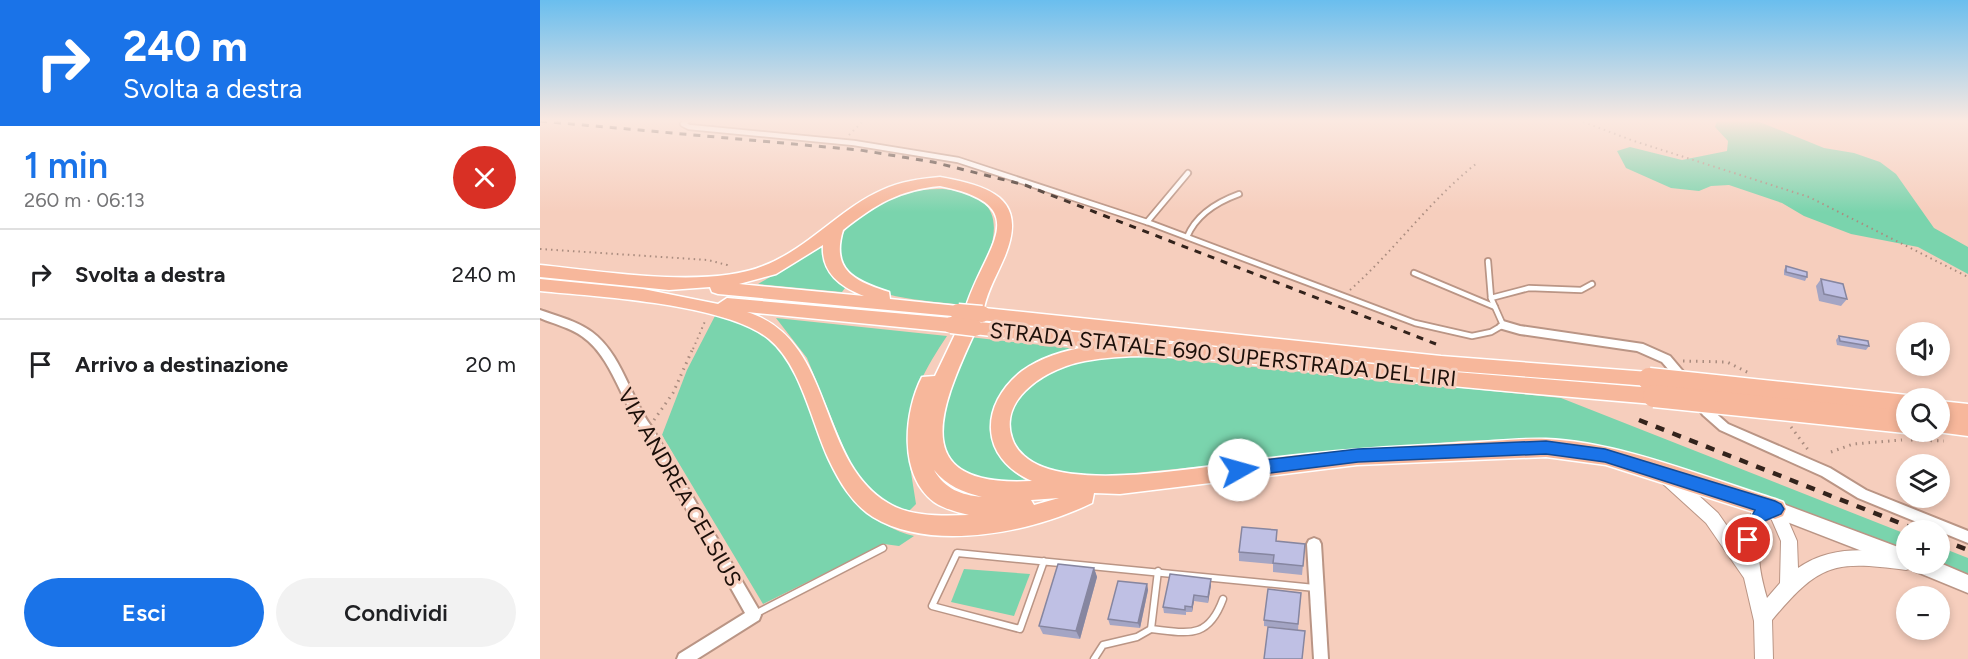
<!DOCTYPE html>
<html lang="it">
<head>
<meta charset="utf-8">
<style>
  :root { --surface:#fff; --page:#f2f2f2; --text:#202124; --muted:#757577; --line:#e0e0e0; --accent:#1a73e8 }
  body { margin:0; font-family:Figtree,sans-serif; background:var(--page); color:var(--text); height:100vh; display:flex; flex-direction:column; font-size:22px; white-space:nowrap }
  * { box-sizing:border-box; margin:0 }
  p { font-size:20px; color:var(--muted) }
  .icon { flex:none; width:33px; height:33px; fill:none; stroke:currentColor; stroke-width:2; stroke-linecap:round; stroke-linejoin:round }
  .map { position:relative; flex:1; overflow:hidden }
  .side { display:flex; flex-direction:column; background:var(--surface); width:540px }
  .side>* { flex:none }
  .hud { background:#1a73e8; color:#fff; overflow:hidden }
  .buttons { position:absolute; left:1356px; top:322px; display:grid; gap:12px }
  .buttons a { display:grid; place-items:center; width:54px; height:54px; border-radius:50%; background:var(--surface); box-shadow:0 3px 9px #0003; font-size:30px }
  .pin { position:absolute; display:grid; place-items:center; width:51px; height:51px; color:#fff; margin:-26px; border:3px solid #fff; border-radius:50%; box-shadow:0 2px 6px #0007 }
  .me { position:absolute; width:66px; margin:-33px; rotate:83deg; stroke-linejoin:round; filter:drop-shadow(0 0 4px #0008) }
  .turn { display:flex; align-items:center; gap:21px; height:126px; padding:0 24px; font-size:27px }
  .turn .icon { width:78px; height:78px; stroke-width:2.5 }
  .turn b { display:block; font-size:42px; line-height:51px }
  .round { display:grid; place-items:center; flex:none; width:63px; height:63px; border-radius:32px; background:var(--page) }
  .headline { display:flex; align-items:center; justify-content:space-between; height:102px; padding:0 24px }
  h1 { font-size:36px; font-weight:600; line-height:45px; color:var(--accent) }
  .primary-button { display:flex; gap:12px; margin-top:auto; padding:12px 24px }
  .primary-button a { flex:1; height:69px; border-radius:36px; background:var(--accent); color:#fff; font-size:24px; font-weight:600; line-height:69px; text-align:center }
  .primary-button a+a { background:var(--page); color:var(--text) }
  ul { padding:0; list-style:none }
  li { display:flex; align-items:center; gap:18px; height:90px; padding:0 24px; border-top:2px solid var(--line) }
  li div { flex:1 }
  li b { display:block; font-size:22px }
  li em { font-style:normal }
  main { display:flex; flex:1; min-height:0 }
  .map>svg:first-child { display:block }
</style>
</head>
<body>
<main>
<section class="side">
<div class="hud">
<div class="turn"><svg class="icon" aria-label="right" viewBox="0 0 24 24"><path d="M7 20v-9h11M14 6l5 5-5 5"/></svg><div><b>240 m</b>Svolta a destra</div></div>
</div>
<div class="headline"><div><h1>1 min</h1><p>260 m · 06:13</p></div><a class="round" style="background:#d93025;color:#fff"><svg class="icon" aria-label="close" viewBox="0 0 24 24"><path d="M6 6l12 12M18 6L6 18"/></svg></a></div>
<ul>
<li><svg class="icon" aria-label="right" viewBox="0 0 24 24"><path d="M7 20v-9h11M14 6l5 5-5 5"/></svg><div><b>Svolta a destra</b></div><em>240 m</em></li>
<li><svg class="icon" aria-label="arrive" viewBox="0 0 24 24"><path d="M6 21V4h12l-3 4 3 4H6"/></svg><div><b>Arrivo a destinazione</b></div><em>20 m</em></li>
</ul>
<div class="primary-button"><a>Esci</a><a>Condividi</a></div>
</section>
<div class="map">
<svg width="1428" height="659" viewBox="0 0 1428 659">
  <rect width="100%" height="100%" fill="#f6cebd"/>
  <g fill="#7ad4ad">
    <polygon points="1177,120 1215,120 1284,148 1314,153 1340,162 1356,174 1394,228 1428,247 1428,274 1378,247 1311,234 1264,216 1242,203 1189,185 1171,186 1159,191 1131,188 1086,168 1077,151 1090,147 1142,160 1187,151 1188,141 1175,127"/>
    <path d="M403,189C485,195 449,259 425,305C397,302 330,298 310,277C274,238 328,205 361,194C375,190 389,189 403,189Z"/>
    <polygon points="283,246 293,276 305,288 302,292 218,284"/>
    <path d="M176,314L216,326L247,351L312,497C331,516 348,530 374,536L359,546L344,544L223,604L122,435L147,370Z"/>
    <path d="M236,318L407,336C385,369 365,403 368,444C369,464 373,484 376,504L368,512L333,497L311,466L267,358Z"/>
    <polygon points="429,337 538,349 473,383 463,457 475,473 491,484 445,484 411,466 399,431 400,408"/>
    <path d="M595,355L1021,398L1366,534V553L1112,459L1053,444L979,439L921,441L554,477C533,477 510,476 491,465C463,447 466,404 489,384C494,379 503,376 510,373C542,357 559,358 595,355Z"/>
    <polygon points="1400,547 1428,558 1428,575 1400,564"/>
    <polygon points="424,569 490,574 474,616 411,602"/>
  </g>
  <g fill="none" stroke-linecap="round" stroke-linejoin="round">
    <defs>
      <g id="service-far1">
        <polyline points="148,120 143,124 149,127 314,143 418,160 607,222 875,323 932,336 951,332 963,325 951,298 989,288 1041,290 1052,284"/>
        <polyline points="607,222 648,173"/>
        <path d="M647,237C656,215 677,202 699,194"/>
        <polyline points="948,261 951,298"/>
        <polyline points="874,273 955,307"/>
      </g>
      <g id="service">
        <polyline points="504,561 480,629 392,606 417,553 775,588"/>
        <polyline points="215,614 343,548"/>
        <path d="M611,629C648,633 668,640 683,599"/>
        <polyline points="554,659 563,645 597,637 611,629 618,571"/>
      </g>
      <g id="minor">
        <path d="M0,310C17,316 37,321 52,332C81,353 90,397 111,426L219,610L221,615L219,620L157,659H137L139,654L205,613L103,432C83,405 71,356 43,337C31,328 14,324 0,318Z"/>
        <polygon points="963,321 980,326 1103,344 1130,356 1152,382 1150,385 1142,385 1122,362 1097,351 980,334 959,328 958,325"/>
        <polygon points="1160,397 1164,399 1171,409 1188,424 1290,468 1326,490 1428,531 1428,543 1318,498 1282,476 1180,430 1163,415 1154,402 1156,399"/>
        <polygon points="774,538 779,540 781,544 788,659 774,659 767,544 769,540"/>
      </g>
      <path id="tertiary" d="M1128,471L1134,473L1178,513L1201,546L1212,511L1235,502L1241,504L1257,541L1258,568C1290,545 1329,549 1366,554V564H1374L1372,568L1366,570C1293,560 1279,564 1232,620L1233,659H1215L1214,621L1204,578L1166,523L1122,483L1120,478L1122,473ZM1231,518L1241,541L1240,583L1227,598C1219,570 1215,549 1225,521Z"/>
      <polygon id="secondary" points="1235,501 1366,550 1366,564 1400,563 1428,575 1428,593 1372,570 1370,566 1366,568 1229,515 1226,509 1229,503"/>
      <g id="trunk">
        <path d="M400,177C448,186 489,197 465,256C458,273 448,289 444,308L901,356L1109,372L1116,374L1119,379L1116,384L1109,386L901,370L440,320L439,322L573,336L579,338L582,344H648L878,369L1114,388L1121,391L1124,396L1121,401L1114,404C1008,395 902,386 796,374C719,366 621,347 545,361C511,367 458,396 472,438C476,452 490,462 503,467C558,488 672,465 732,458C796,450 859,446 924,443C951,442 979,438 1006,439C1080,442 1164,477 1235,499L1243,502L1246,509L1243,516L1235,519L1066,465L1006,457L817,465L580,494L554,493L552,503C493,532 392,553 333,517C312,504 299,481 289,460C272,424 261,365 229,339C184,303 58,297 0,291V279L103,289L178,304L187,298L411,318L420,325L423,317L178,294L172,292L170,287L129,290L0,277V265C61,271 167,289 223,266C268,249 299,209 342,190C361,181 380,179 400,177ZM400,186C500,206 442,249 425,310L418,306L350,299L349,292C314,281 291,270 303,230C336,204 359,190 400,186ZM283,245C281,273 301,287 324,296L199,284L236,274ZM207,312L411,332L418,328L395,376L382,377C364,412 358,475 394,502C404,509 417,512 429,515C403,516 370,517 348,503C275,459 296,340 207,312ZM434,334L547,347C525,350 500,358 482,371C439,405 439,458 492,481C368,488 398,412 434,334ZM394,470C407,486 423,492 442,497C421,495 405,489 394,470ZM519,498L494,505L491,500Z"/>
        <polygon points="1400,401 1428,404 1428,436 1397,432 1400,432"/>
      </g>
    </defs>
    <use href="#service-far1" stroke="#ba9585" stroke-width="8"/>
    <use href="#service" stroke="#ba9585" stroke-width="9"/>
    <use href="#minor" stroke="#ba9585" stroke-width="4"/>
    <use href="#tertiary" stroke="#ba9585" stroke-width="2"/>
    <use href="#secondary" stroke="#ba9585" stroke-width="3"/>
    <use href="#trunk" stroke="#fff" stroke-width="3"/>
    <g stroke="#aa8c7f" stroke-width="2" stroke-dasharray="1.5 4" stroke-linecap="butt">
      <polyline points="1038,120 1094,141 1269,197 1428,277"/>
      <polyline points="309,135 324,120"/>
      <polyline points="0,249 168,260 187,265 187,268"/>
      <path d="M810,290C855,250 890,200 937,163"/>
      <polyline points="153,349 166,319"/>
    </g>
    <g stroke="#aa8c7f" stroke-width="3" stroke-dasharray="1.5 5" stroke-linecap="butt">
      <polyline points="1143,361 1187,362 1209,373"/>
      <polyline points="114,420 133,393 153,348"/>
      <polyline points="1251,427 1269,451"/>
      <polyline points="1371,440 1404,441"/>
      <polyline points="1291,452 1313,444 1362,440"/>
    </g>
    <use href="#service-far1" stroke="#fff" stroke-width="4.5"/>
    <use href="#service" stroke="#fff" stroke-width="6"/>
    <use href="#minor" fill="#fff" fill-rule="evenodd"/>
    <use href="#tertiary" fill="#fff" fill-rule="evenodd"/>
    <use href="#secondary" fill="#fff" fill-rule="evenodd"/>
    <use href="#trunk" fill="#f7b79b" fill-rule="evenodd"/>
    <polyline stroke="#33231c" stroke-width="3" stroke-dasharray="7 7" stroke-linecap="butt" points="0,121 320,150 393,162 485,185 896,344"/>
    <g stroke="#33231c" stroke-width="4.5" stroke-dasharray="9 9" stroke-linecap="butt">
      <polyline points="1099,420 1380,531"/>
      <polyline points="1400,539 1428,550"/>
    </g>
    <defs>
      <g id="trunk-bridge-far1">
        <polyline points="418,312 442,314"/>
        <polyline points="411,325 435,328"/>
      </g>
      <g id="trunk-bridge">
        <polyline points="1109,379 1366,406"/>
        <polyline points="1114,396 1366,422"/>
      </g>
    </defs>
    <use href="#trunk-bridge-far1" stroke="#fff" stroke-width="19" stroke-linecap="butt"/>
    <use href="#trunk-bridge" stroke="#fff" stroke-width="25" stroke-linecap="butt"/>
    <use href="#trunk-bridge-far1" stroke="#f7b79b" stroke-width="16"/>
    <use href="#trunk-bridge" stroke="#f7b79b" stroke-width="22"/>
  </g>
  <g fill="#a4a5c4">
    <polygon points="1246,266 1267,277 1265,281 1244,275 1244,270"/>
    <polygon points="1281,279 1307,299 1301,306 1279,301 1276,286"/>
    <polygon points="1299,336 1329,346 1326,350 1297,345 1296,340"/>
    <polygon points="736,541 765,544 762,575 733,572 733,564 699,561 699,552"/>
    <polygon points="554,568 557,577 540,639 503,634 499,626"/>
    <polygon points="671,579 671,585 668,603 654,601 652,612 646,612 646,615 624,613 623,607"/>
    <polygon points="607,584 608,590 600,628 570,625 568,619"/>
    <polygon points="761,593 758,630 724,626 724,620"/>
  </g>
  <g fill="#8686a0">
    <polygon points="554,568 557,577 540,639 536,631"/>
    <polygon points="671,579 671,585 668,603 668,597"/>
    <polygon points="607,584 608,590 600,628 598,623"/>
    <polygon points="654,595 654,601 652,612 652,607"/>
  </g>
  <g fill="#bfc0e4" stroke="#8686a0" stroke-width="1.5">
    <polygon points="1246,266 1267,272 1267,277 1246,272"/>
    <polygon points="1281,279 1303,284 1307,299 1284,294"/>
    <polygon points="1299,336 1328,341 1329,346 1300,341"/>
    <polygon points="702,527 737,530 736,541 765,544 763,566 733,563 734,555 699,552"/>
    <polygon points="518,564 554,568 536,631 499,626"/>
    <polygon points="630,574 671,579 668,597 654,595 652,607 645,606 645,610 623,607"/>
    <polygon points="578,581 607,584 598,623 568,619"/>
    <polygon points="728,589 761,593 758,624 724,620"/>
    <polygon points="728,627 765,631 762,659 724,659"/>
  </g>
  <linearGradient id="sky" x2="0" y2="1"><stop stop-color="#6abeee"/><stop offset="0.57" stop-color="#fbe9e1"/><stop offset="1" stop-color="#fbe9e1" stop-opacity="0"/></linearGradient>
  <rect width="1428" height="212" fill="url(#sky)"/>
  <polygon fill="#1a73e8" stroke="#114b97" stroke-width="1.5" points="1006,441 1065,449 1235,501 1241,504 1244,509 1241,514 1224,521 1214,546 1208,548 1202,546 1199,540 1215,510 1065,462 1006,454 818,462 699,477 693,475 691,470 693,465 699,463 818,449"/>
  <g text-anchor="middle" stroke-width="6" stroke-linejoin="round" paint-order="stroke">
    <g font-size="22" fill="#1c0f09" stroke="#f6cebd">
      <text transform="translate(683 354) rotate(6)" y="8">STRADA STATALE 690 SUPERSTRADA DEL LIRI</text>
      <text transform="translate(140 487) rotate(60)" y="8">VIA ANDREA CELSIUS</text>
    </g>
  </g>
</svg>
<div class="buttons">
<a><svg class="icon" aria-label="sound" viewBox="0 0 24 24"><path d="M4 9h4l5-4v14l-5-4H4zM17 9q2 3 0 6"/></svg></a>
<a><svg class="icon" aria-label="search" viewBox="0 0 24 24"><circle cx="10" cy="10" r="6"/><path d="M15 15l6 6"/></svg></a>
<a><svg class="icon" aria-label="layers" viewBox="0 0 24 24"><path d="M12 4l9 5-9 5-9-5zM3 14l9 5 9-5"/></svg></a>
<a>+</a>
<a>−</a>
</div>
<div class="pin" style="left:1208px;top:540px;background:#d93025"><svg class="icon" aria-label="arrive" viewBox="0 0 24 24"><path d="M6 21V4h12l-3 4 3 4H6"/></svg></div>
<svg class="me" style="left:699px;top:470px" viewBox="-20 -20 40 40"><circle r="19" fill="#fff"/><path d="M0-13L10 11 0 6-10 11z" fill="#1a73e8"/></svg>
</div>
</main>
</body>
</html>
